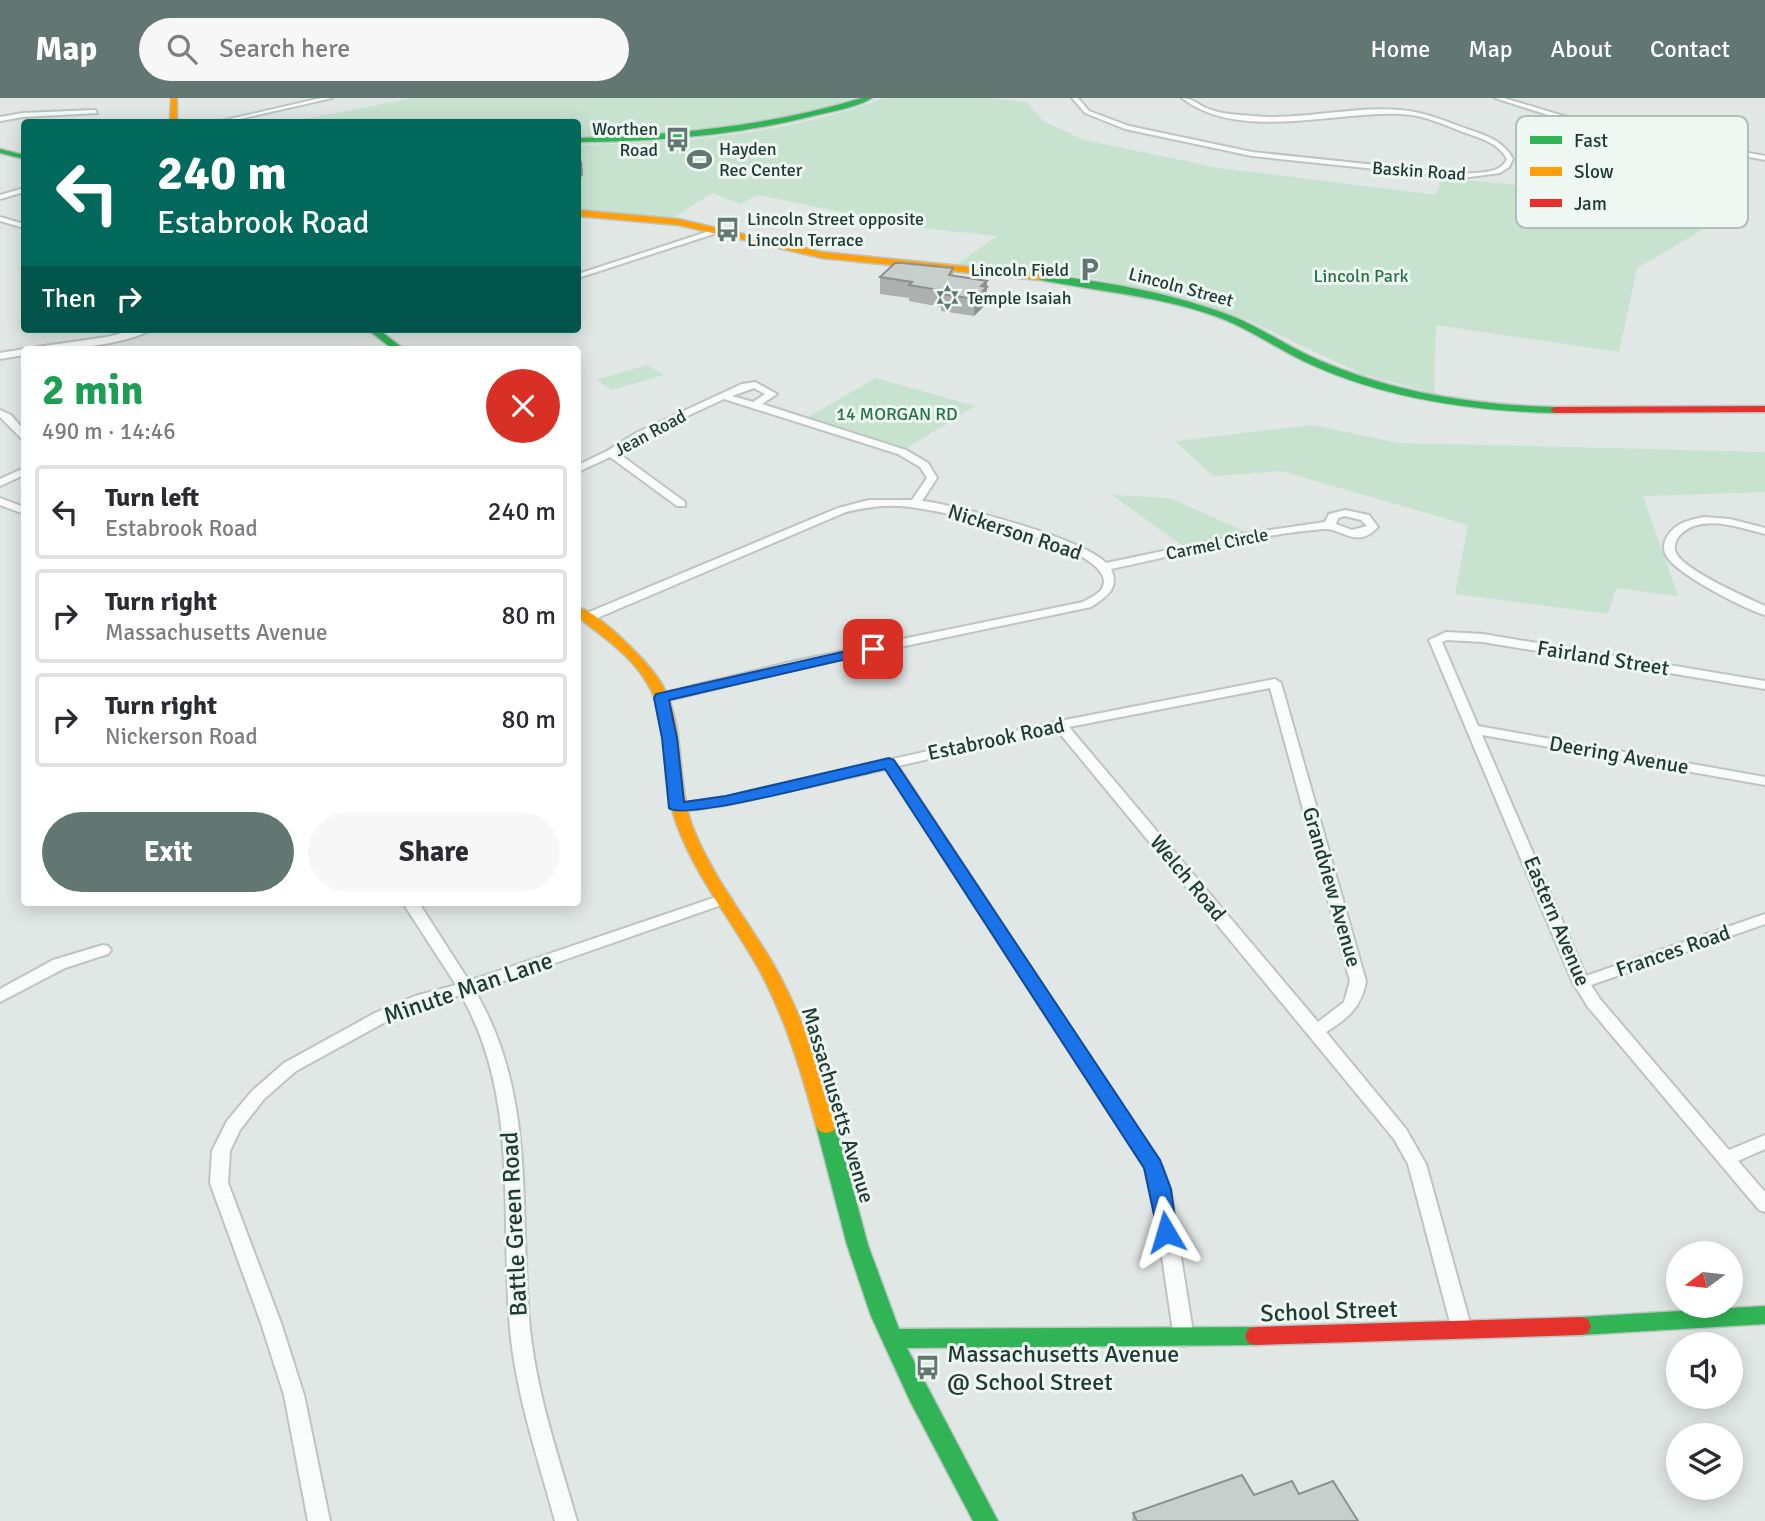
<!DOCTYPE html>
<html lang="en">
<head>
<meta charset="utf-8">
<style>
  :root { --surface:#fff; --page:#f7f7f7; --text:#2b2b33; --muted:#7c7c81; --line:#e1e1e2; --accent:#627771 }
  body { margin:0; font-family:Signika,sans-serif; background:var(--page); color:var(--text); height:100vh; display:flex; flex-direction:column; font-size:26px; white-space:nowrap }
  * { box-sizing:border-box; margin:0 }
  p { font-size:23px; color:var(--muted) }
  .icon { flex:none; width:38px; height:38px; fill:none; stroke:currentColor; stroke-width:2; stroke-linecap:round; stroke-linejoin:round }
  .map { position:relative; flex:1; overflow:hidden }
  .details { position:absolute; left:21px; top:248px; width:560px; height:560px; display:flex; flex-direction:column; background:var(--surface); border-radius:7px; box-shadow:0 4px 18px #0003 }
  .details>* { flex:none }
  .hud { position:absolute; left:21px; top:21px; width:560px; height:214px; border-radius:7px; box-shadow:0 4px 18px #0003; background:#00695c; color:#fff; overflow:hidden }
  .needle { width:46px; rotate:255deg }
  .tools { position:absolute; left:1666px; top:1143px; display:grid; gap:14px }
  .tools a { display:grid; place-items:center; width:77px; height:77px; border-radius:50%; background:var(--surface); box-shadow:0 4px 18px #0003; font-size:35px }
  .pin { position:absolute; display:grid; place-items:center; width:60px; height:60px; color:#fff; margin:-30px; border-radius:14px; box-shadow:0 4px 10px #0006 }
  .me { position:absolute; width:77px; margin:-38px; rotate:353deg; stroke-linejoin:round; filter:drop-shadow(0 0 5px #0008) }
  .turn { display:flex; align-items:center; gap:24px; height:147px; padding:0 21px; font-size:32px }
  .turn .icon { width:91px; height:91px; stroke-width:2.5 }
  .turn b { display:block; font-size:49px; line-height:60px }
  .then { display:flex; align-items:center; height:66px; padding:0 21px; background:#0003; gap:14px; font-size:26px }
  .round { display:grid; place-items:center; flex:none; width:74px; height:74px; border-radius:37px; background:var(--page) }
  .headline { display:flex; align-items:center; justify-content:space-between; height:119px; padding:0 21px }
  h1 { font-size:42px; font-weight:700; line-height:52px; color:#1e9e55 }
  .primary-button { display:flex; gap:14px; margin-top:auto; padding:14px 21px }
  .primary-button a { flex:1; height:80px; border-radius:42px; background:var(--accent); color:#fff; font-size:28px; font-weight:700; line-height:80px; text-align:center }
  .primary-button a+a { background:var(--page); color:var(--text) }
  ul { padding:0; list-style:none }
  li { display:flex; align-items:center; gap:21px; height:94px; margin:0 14px 10px; padding:0 7px; border:4px solid var(--line); border-radius:7px }
  li div { flex:1 }
  li b { display:block; font-size:26px }
  li em { font-style:normal }
  header { display:flex; align-items:center; gap:42px; box-sizing:border-box; height:98px; padding:0 35px; background:var(--accent); color:#fff }
  header strong { font-size:33px }
  nav { display:flex; gap:38px; margin-inline-start:auto; font-size:24px }
  .search { width:490px; height:63px; background:var(--page); display:flex; align-items:center; gap:18px; box-sizing:border-box; padding:0 24px; border-radius:38px; color:var(--muted); font-size:26px }
  .map>svg:first-child { display:block }
</style>
</head>
<body>
<header>
<strong>Map</strong>
<div class="search"><svg class="icon" aria-label="search" viewBox="0 0 24 24"><circle cx="10" cy="10" r="6"/><path d="M15 15l6 6"/></svg>Search here</div>
<nav><a>Home</a><a>Map</a><a>About</a><a>Contact</a></nav>
</header>
<div class="map">
<svg width="1765" height="1423" viewBox="0 0 1765 1423">
  <rect width="100%" height="100%" fill="#e0e7e4"/>
  <g fill="#c8e2d0">
    <path d="M413,0H852C765,33 669,37 578,38V24H290Z"/>
    <path d="M884,0H991L1027,4L1043,23L1084,42L1219,70L1436,97L1442,80L1711,104L1702,132L1637,170L1619,254L1436,227L1434,295L1362,276L1250,223L1187,201L1092,180L956,167L997,138L913,129L758,97L740,106L712,95L673,120L578,112V47C682,45 787,37 884,0Z"/>
    <polygon points="647,267 664,277 612,292 596,282"/>
    <polygon points="876,280 975,308 907,350 806,320"/>
    <polygon points="1313,327 1399,345 1765,354 1765,394 1643,398 1678,498 1616,490 1608,516 1455,496 1468,427 1281,373 1213,378 1175,343"/>
    <polygon points="1112,397 1170,400 1246,434 1182,447"/>
  </g>
  <g fill="none" stroke-linecap="round" stroke-linejoin="round">
    <defs>
      <g id="street">
        <polygon points="321,0 332,0 226,24 217,24"/>
        <path d="M1072,0H1078L1089,13L1129,28L1252,54L1462,76C1477,74 1500,77 1507,61C1498,44 1479,40 1463,34C1443,26 1423,17 1401,16C1335,13 1238,44 1182,0C1192,0 1197,6 1206,10C1220,16 1238,17 1253,18C1305,23 1358,6 1409,13C1430,16 1450,25 1470,32C1488,38 1504,44 1513,61L1509,69L1500,75L1462,80L1252,58L1125,31L1085,15Z"/>
        <polygon points="1495,0 1504,0 1577,22 1765,58 1765,62 1576,26"/>
        <polygon points="95,12 97,15 23,19 0,23 0,19 23,15"/>
        <polygon points="1699,24 1704,31 1692,34 1612,26 1615,24 1692,30 1698,29 1696,26"/>
        <polygon points="24,90 24,94 0,101 0,97"/>
        <polygon points="0,119 24,126 24,130 0,123"/>
        <polygon points="719,130 726,132 578,180 578,176"/>
        <path d="M138,231H152C126,247 64,252 33,252L37,249L107,239Z"/>
        <polygon points="24,251 27,252 24,252 24,257 0,261 0,255"/>
        <path d="M755,284L777,296L762,306L906,352L928,365L937,380L922,403C958,407 1083,441 1106,465L1249,435L1325,424L1329,416L1345,412L1369,417L1378,429C1357,452 1342,430 1324,431C1252,437 1181,456 1111,471C1120,491 1106,499 1091,509L795,571L661,604L656,603L655,600L656,597L795,563L1083,504C1088,501 1097,497 1101,492C1131,450 925,408 898,408C880,407 863,410 846,414L590,523H582V517L838,410L869,402H912L927,380L920,369L898,356L724,301L642,339L618,355L685,404V408H677L610,359L578,374V367L607,353L636,335L742,286ZM754,290L765,296L753,304L732,298ZM1345,418L1361,422L1367,428L1352,432L1336,426L1338,420Z"/>
        <polygon points="0,312 11,317 24,332 24,341 21,340 0,319"/>
        <polygon points="24,370 24,377 0,388 0,381"/>
        <polygon points="0,400 24,409 24,416 0,407"/>
        <path d="M1704,419L1730,421L1765,430V436C1741,430 1702,415 1681,436C1676,441 1673,448 1676,455C1685,473 1746,499 1765,508V517C1743,510 1680,478 1667,459C1663,453 1663,445 1667,439C1675,425 1689,422 1704,419Z"/>
        <polygon points="1446,534 1483,536 1765,583 1765,591 1483,544 1447,542 1442,544 1478,628 1765,679 1765,687 1482,637 1586,878 1765,816 1765,826 1591,887 1600,901 1729,1052 1765,1037 1765,1051 1738,1063 1765,1094 1765,1114 1759,1112 1588,909 1573,885 1429,542"/>
        <path d="M1275,581L1281,585L1366,883C1362,909 1347,921 1326,934L1406,1031L1426,1066L1472,1232L1469,1238L1462,1240L1455,1238L1452,1232L1408,1066L1394,1041L1057,632L898,668L1162,1068L1170,1091L1194,1240L1191,1246L1184,1248L1177,1246L1174,1240L1152,1091L1145,1070L886,671L726,707L677,714L670,710L677,706L726,699L1060,623ZM1270,590L1350,883L1344,904L1318,924L1069,629Z"/>
        <path d="M725,796L732,801L730,804L475,893C538,1000 518,1114 530,1231C537,1297 559,1360 577,1423H555C538,1360 516,1297 510,1231C500,1118 520,1000 461,897L426,906L387,923L296,973L264,1001L240,1032L230,1053L228,1085L281,1225L304,1297L330,1423H308L284,1297L261,1225L210,1085L212,1053L227,1023L252,993L284,965L375,915L415,898L456,887L403,805H419L469,883Z"/>
        <polygon points="103,847 108,848 111,852 108,856 65,870 0,904 0,891 53,862"/>
      </g>
      <g id="fast">
        <path d="M862,0H872C857,9 835,13 817,17C739,37 657,44 578,44V40C675,37 769,28 862,0Z"/>
        <polygon points="0,51 24,57 24,61 0,55"/>
        <path d="M1039,176C1100,183 1163,193 1221,214C1257,226 1287,249 1321,263C1395,295 1475,307 1555,309L1560,312L1555,315C1472,313 1388,301 1312,267C1278,252 1248,229 1212,217C1154,197 1095,193 1036,181L1034,179Z"/>
        <polygon points="367,231 378,231 405,252 394,252"/>
        <polygon points="826,1021 833,1023 836,1028 868,1147 899,1231 1256,1229 1264,1231 1267,1238 1264,1245 1256,1247 907,1250 998,1423 973,1423 910,1303 871,1218 847,1147 816,1028 819,1023"/>
        <polygon points="1765,1208 1765,1226 1580,1237 1572,1235 1569,1228 1572,1221 1580,1219"/>
      </g>
      <g id="slow">
        <polygon points="171,0 177,0 177,24 170,24"/>
        <polygon points="578,112 678,121 822,154 1039,176 1044,179 1039,182 822,160 678,127 578,118"/>
        <path d="M578,509C600,515 652,567 663,588C686,631 676,682 692,727C712,779 748,822 775,869C803,919 820,973 836,1028L833,1033L826,1035L819,1033L816,1028C801,973 785,918 757,868C731,822 697,780 678,730C659,683 673,628 647,585C631,557 602,539 578,519Z"/>
      </g>
      <g id="jam">
        <polygon points="1765,308 1765,314 1555,315 1550,312 1555,309"/>
        <polygon points="1580,1219 1588,1221 1591,1228 1588,1235 1580,1237 1256,1247 1248,1245 1245,1238 1248,1231 1256,1229"/>
      </g>
    </defs>
    <use href="#street" stroke="#bdc4c1" stroke-width="4"/>
    <use href="#fast" stroke="#bcc5c1" stroke-width="3"/>
    <use href="#slow" stroke="#bcc5c1" stroke-width="3"/>
    <use href="#jam" stroke="#bcc5c1" stroke-width="3"/>
    <use href="#street" fill="#fafbfb" fill-rule="evenodd"/>
    <use href="#fast" fill="#30b455" fill-rule="evenodd"/>
    <use href="#slow" fill="#ff9f0a" fill-rule="evenodd"/>
    <use href="#jam" fill="#e5322d" fill-rule="evenodd"/>
  </g>
  <g fill="#acb1af">
    <polygon points="953,170 953,178 987,183 986,206 974,218 941,213 941,209 909,203 909,200 880,196 880,179"/>
    <polygon points="1299,1396 1358,1423 1132,1423 1133,1415 1254,1397"/>
  </g>
  <g fill="#8c908f">
    <polygon points="582,63 583,77 578,83 578,67"/>
    <polygon points="987,183 986,206 974,218 975,201 981,188"/>
  </g>
  <g fill="#c8cecc" stroke="#8c908f" stroke-width="2">
    <polygon points="895,165 901,165 953,170 949,177 987,183 981,188 987,189 975,201 941,196 945,193 909,187 912,184 880,179"/>
    <polygon points="1242,1377 1254,1397 1292,1383 1299,1396 1333,1383 1358,1423 1137,1423 1133,1415"/>
  </g>
  <path fill="#1a73e8" stroke="#114b97" stroke-width="2" d="M873,547L880,551L877,554L669,602L677,640L684,704L726,698L889,660L894,662L1160,1062L1171,1091L1177,1134L1174,1140L1166,1143L1159,1140L1144,1070L885,671C856,677 683,724 669,710L662,640L654,600L656,596Z"/>
  <defs>
    <symbol id="bus-bare" viewBox="-9 -9 18 18"><path d="M-5-6H5V4H4V6H2V4H-2V6H-4V4H-5ZM-3.5-4V0h7V-4ZM-3.5 1.2v1.5H-2V1.2ZM2 1.2v1.5H3.5V1.2Z" fill="#627771" stroke="#eef7f2" stroke-width="2.5" paint-order="stroke"/></symbol>
    <symbol id="stadium-bare" viewBox="-9 -9 18 18"><path d="M0-5a6.5 5 0 1 0 0 10a6.5 5 0 1 0 0-10ZM-3.5-1.8h7v3.6h-7Z" fill="#627771" stroke="#eef7f2" stroke-width="2.5" paint-order="stroke"/></symbol>
    <symbol id="parking-bare" viewBox="-9 -9 18 18"><path d="M-3.5-5.5H1a3.5 3.5 0 0 1 0 7H-1V5.5H-3.5ZM-1-3.4V-.6H.8a1.4 1.4 0 0 0 0-2.8Z" fill="#627771" stroke="#eef7f2" stroke-width="2.5" paint-order="stroke"/></symbol>
    <symbol id="synagogue-bare" viewBox="-9 -9 18 18"><path d="M0-6.5L5.6 3.2H-5.6ZM0 6.5L5.6-3.2H-5.6Z" fill="#627771" stroke="#eef7f2" stroke-width="2.5" paint-order="stroke"/></symbol>
  </defs>
  <g fill-rule="evenodd">
    <use href="#bus-bare" x="660" y="24" width="35" height="35"/>
    <use href="#stadium-bare" x="682" y="44" width="35" height="35"/>
    <use href="#bus-bare" x="710" y="114" width="35" height="35"/>
    <use href="#parking-bare" x="1072" y="154" width="35" height="35"/>
    <use href="#synagogue-bare" x="930" y="182" width="35" height="35"/>
    <use href="#bus-bare" x="910" y="1252" width="35" height="35"/>
  </g>
  <g text-anchor="middle" stroke-width="6" stroke-linejoin="round" paint-order="stroke">
    <g font-size="18" fill="#1e3a33" stroke="#eef7f2" text-anchor="start">
      <text x="658" y="37" text-anchor="end">Worthen<tspan x="658" dy="21">Road</tspan></text>
      <text x="719" y="57">Hayden<tspan x="719" dy="21">Rec Center</tspan></text>
      <text x="747" y="127">Lincoln Street opposite<tspan x="747" dy="21">Lincoln Terrace</tspan></text>
      <text x="1069" y="178" text-anchor="end">Lincoln Field</text>
      <text x="967" y="206">Temple Isaiah</text>
    </g>
    <g font-size="18" fill="#1e3a33" stroke="#eef7f2">
      <text transform="translate(1419 73) rotate(4)" y="6">Baskin Road</text>
      <text transform="translate(1181 189) rotate(15)" y="6">Lincoln Street</text>
      <text transform="translate(650 335) rotate(-28)" y="6">Jean Road</text>
      <text transform="translate(1217 446) rotate(-11)" y="6">Carmel Circle</text>
    </g>
    <g font-size="18" fill="#277346" stroke="#eef7f2">
      <text x="1361" y="184">Lincoln Park</text>
      <text x="897" y="322">14 MORGAN RD</text>
    </g>
    <g font-size="21" fill="#1e3a33" stroke="#eef7f2">
      <text transform="translate(1015 434) rotate(18)" y="7">Nickerson Road</text>
      <text transform="translate(1603 560) rotate(9)" y="7">Fairland Street</text>
      <text transform="translate(996 641) rotate(-12)" y="7">Estabrook Road</text>
      <text transform="translate(1619 657) rotate(10)" y="7">Deering Avenue</text>
      <text transform="translate(1188 780) rotate(50)" y="7">Welch Road</text>
      <text transform="translate(1332 789) rotate(74)" y="7">Grandview Avenue</text>
      <text transform="translate(1557 823) rotate(67)" y="7">Eastern Avenue</text>
      <text transform="translate(1673 853) rotate(-19)" y="7">Frances Road</text>
      <text transform="translate(838 1007) rotate(73)" y="7">Massachusetts Avenue</text>
    </g>
    <g font-size="24" fill="#1e3a33" stroke="#eef7f2">
      <text transform="translate(468 890) rotate(-19)" y="8">Minute Man Lane</text>
      <text transform="translate(514 1126) rotate(-93)" y="8">Battle Green Road</text>
      <text transform="translate(1329 1213) rotate(-2)" y="8">School Street</text>
    </g>
    <g font-size="24" fill="#1e3a33" stroke="#eef7f2" text-anchor="start">
      <text x="947" y="1264">Massachusetts Avenue<tspan x="947" dy="28">@ School Street</tspan></text>
    </g>
  </g>
  <rect x="1516" y="18" width="232" height="112" rx="10" fill="#eef7f2" stroke="#b0beb9" stroke-width="2"/>
  <rect x="1530" y="38" width="32" height="8" fill="#30b455"/>
  <rect x="1530" y="69" width="32" height="9" fill="#ff9f0a"/>
  <rect x="1530" y="101" width="32" height="8" fill="#e5322d"/>
  <g font-size="19" fill="#1e3a33">
    <text x="1574" y="49">Fast</text>
    <text x="1574" y="80">Slow</text>
    <text x="1574" y="112">Jam</text>
  </g>
</svg>
<div class="tools">
<a><svg class="needle" viewBox="-14 -14 28 28"><path d="M0-13l5 13h-10z" fill="#e53935"/><path d="M0 13l5-13h-10z" fill="#7c7c81"/></svg></a>
<a><svg class="icon" aria-label="sound" viewBox="0 0 24 24"><path d="M4 9h4l5-4v14l-5-4H4zM17 9q2 3 0 6"/></svg></a>
<a><svg class="icon" aria-label="layers" viewBox="0 0 24 24"><path d="M12 4l9 5-9 5-9-5zM3 14l9 5 9-5"/></svg></a>
</div>
<div class="pin" style="left:873px;top:551px;background:#d93025"><svg class="icon" aria-label="arrive" viewBox="0 0 24 24"><path d="M6 21V4h12l-3 4 3 4H6"/></svg></div>
<svg class="me" style="left:1166px;top:1134px" viewBox="-20 -20 40 40"><path d="M0-17L14 15 0 8-14 15z" fill="#1a73e8" stroke="#fff" stroke-width="4"/></svg>
<div class="hud">
<div class="turn"><svg class="icon" aria-label="left" viewBox="0 0 24 24"><path d="M17 20v-9H6M10 6l-5 5 5 5"/></svg><div><b>240 m</b>Estabrook Road</div></div>
<div class="then">Then<svg class="icon" aria-label="right" viewBox="0 0 24 24"><path d="M7 20v-9h11M14 6l5 5-5 5"/></svg></div>
</div>
<section class="details">
<div class="headline"><div><h1>2 min</h1><p>490 m · 14:46</p></div><a class="round" style="background:#d93025;color:#fff"><svg class="icon" aria-label="close" viewBox="0 0 24 24"><path d="M6 6l12 12M18 6L6 18"/></svg></a></div>
<ul>
<li><svg class="icon" aria-label="left" viewBox="0 0 24 24"><path d="M17 20v-9H6M10 6l-5 5 5 5"/></svg><div><b>Turn left</b><p>Estabrook Road</p></div><em>240 m</em></li>
<li><svg class="icon" aria-label="right" viewBox="0 0 24 24"><path d="M7 20v-9h11M14 6l5 5-5 5"/></svg><div><b>Turn right</b><p>Massachusetts Avenue</p></div><em>80 m</em></li>
<li><svg class="icon" aria-label="right" viewBox="0 0 24 24"><path d="M7 20v-9h11M14 6l5 5-5 5"/></svg><div><b>Turn right</b><p>Nickerson Road</p></div><em>80 m</em></li>
</ul>
<div class="primary-button"><a>Exit</a><a>Share</a></div>
</section>
</div>
</body>
</html>
